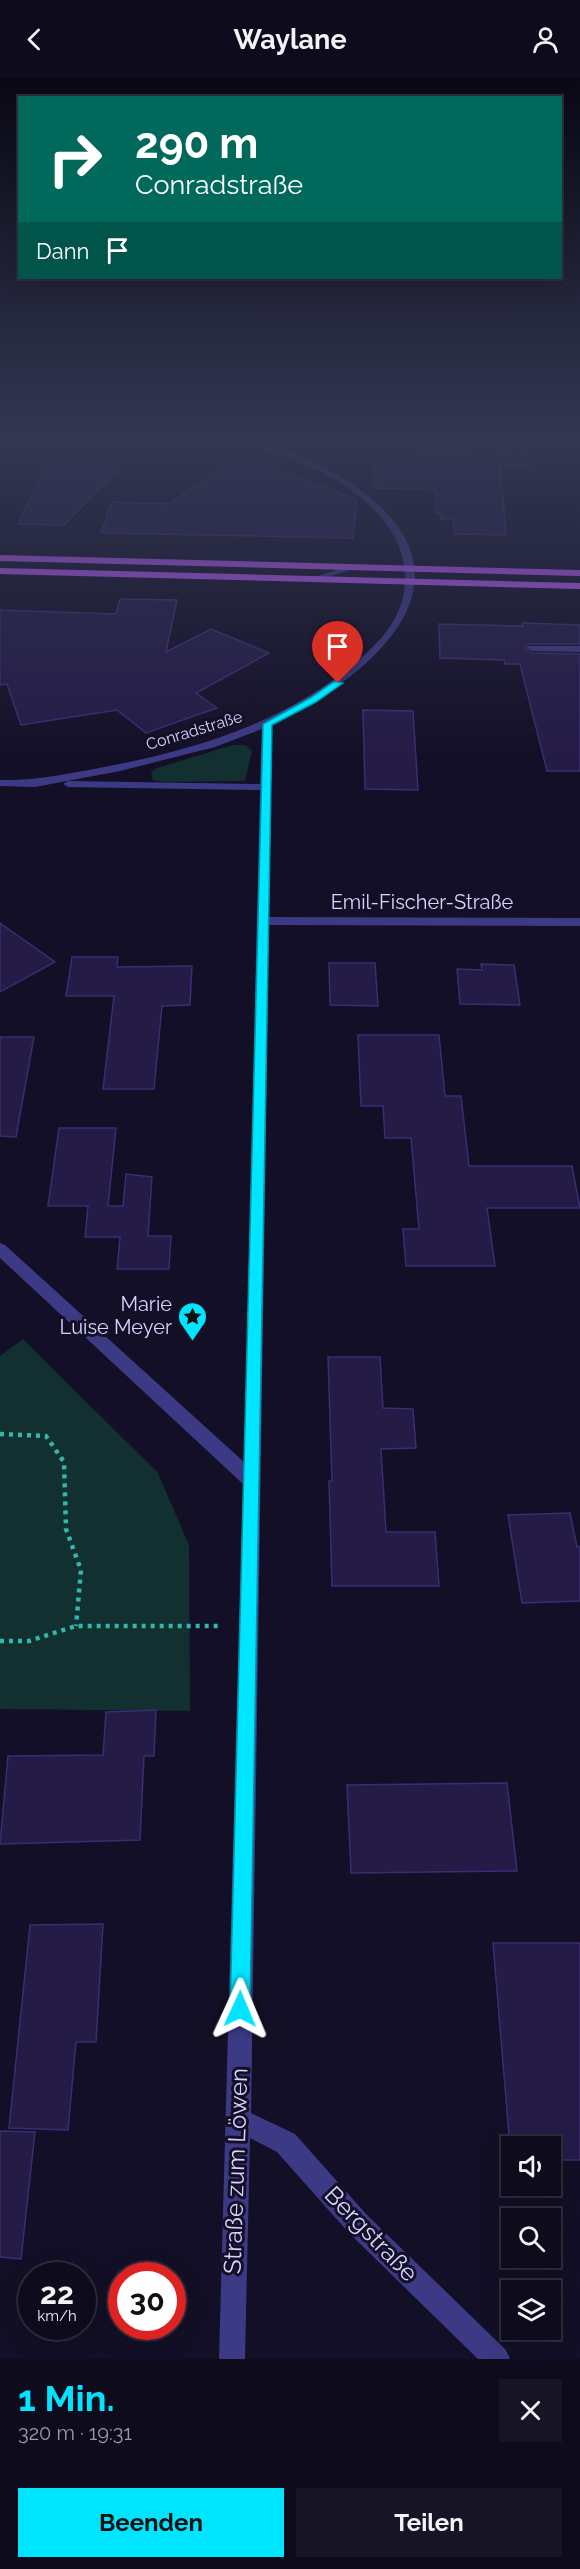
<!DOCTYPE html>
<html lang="de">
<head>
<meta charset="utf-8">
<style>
  :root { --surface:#0e0b1c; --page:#171425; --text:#f1f3f6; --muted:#9b9ba3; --line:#2e2b3b; --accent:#00e5ff }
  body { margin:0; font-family:Raleway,sans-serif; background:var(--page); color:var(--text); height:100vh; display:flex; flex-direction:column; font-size:22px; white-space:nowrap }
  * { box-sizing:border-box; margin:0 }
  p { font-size:20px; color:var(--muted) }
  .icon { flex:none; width:33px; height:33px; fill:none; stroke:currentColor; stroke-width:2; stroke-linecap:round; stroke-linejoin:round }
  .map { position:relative; height:2281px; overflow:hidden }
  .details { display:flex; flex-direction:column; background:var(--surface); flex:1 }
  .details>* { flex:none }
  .top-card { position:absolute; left:18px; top:18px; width:544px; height:183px; border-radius:0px; box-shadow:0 6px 24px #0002,0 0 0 2px var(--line); background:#00695c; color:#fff; overflow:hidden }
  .tools { position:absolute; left:501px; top:2058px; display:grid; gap:12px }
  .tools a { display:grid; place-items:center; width:60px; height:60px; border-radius:0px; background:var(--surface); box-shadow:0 6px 24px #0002,0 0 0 2px var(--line); font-size:30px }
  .speed { position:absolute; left:18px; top:2184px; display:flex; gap:12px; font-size:30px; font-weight:700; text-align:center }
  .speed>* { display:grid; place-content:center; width:78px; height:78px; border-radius:50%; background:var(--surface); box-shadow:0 6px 24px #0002,0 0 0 2px var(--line); line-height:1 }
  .speed small { font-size:15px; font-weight:400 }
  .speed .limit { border:9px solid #d22; background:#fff; color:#111 }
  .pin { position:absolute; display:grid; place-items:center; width:51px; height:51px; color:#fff; margin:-62px -26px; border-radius:50% 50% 50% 0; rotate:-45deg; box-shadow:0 0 6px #0007 }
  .pin .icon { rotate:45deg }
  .me { position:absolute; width:66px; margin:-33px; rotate:1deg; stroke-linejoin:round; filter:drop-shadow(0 0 4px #0008) }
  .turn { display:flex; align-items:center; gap:21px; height:126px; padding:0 18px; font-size:27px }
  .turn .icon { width:78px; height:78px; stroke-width:2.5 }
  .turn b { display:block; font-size:42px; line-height:51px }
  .then { display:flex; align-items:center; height:57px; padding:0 18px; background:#0003; gap:12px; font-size:22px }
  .round { display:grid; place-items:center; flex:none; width:63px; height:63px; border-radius:0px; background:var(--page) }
  .headline { display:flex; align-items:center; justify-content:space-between; height:102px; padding:0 18px }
  h1 { font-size:36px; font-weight:700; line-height:45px; color:var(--accent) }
  .cta { display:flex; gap:12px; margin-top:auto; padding:12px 18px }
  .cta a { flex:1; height:69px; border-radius:0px; background:var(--accent); color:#111; font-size:24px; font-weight:700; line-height:69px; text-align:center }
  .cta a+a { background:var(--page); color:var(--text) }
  header { display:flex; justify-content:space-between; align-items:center; height:78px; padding:0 18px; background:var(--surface); font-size:27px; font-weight:700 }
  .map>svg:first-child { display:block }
</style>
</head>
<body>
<header><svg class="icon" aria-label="back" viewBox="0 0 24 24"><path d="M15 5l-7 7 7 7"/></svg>Waylane<svg class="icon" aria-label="person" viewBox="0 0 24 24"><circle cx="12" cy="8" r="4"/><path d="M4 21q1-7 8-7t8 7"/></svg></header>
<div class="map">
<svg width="580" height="2281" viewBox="0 0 580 2281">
  <rect width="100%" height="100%" fill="#130f26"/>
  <g fill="#12302f">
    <polygon points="233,667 246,667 252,673 245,703 162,704 153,702 151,694 157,690"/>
    <polygon points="23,1261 158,1395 189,1467 190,1633 0,1631 0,1278"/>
  </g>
  <g fill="#241b47" stroke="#3b2d73" stroke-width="1.5">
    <polygon points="494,360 523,360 532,390 501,389 500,385 506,457 454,456 454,442 441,441 441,435 436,435 436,412 374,410 372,375 420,375 420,372 497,373"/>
    <polygon points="52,373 118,380 116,381 125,384 64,447 18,446"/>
    <polygon points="251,381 357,422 353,460 101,455 112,424 169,426 222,391"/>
    <polygon points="120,521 177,522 166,574 211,551 269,575 196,615 217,630 146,655 117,632 21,647 7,606 0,607 0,532 116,536"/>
    <polygon points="522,545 580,547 580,566 529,566 525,570 532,575 580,576 580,693 547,693 520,586 505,586 504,582 440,580 439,546 523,548"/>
    <polygon points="363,632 413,633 418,712 365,711"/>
    <polygon points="0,845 55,884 0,914"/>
    <polygon points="72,879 118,879 117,889 192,888 190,927 162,928 154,1011 103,1011 114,918 66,918"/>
    <polygon points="329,885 375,885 378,928 330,927"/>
    <polygon points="481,886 514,887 520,927 460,926 457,891 482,892"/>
    <polygon points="358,957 439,957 445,1018 461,1018 469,1088 572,1088 580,1130 487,1130 495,1188 406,1188 403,1151 419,1151 411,1060 385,1060 383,1028 361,1028"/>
    <polygon points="0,959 34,959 16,1059 0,1058"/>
    <polygon points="59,1050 116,1050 108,1128 123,1128 126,1096 152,1099 148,1158 171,1158 169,1191 117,1191 120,1159 85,1159 88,1128 48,1128"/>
    <polygon points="328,1279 380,1279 383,1330 413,1331 416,1370 381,1371 386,1454 435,1454 439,1508 332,1508 329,1403 332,1403"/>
    <polygon points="570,1435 577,1469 580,1468 580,1523 522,1525 508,1437"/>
    <polygon points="156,1632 154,1678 144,1678 140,1762 0,1766 8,1678 103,1677 106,1634"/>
    <polygon points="507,1705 517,1793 351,1795 347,1707"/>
    <polygon points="103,1846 96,1964 76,1964 68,2052 9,2050 30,1847"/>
    <polygon points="493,1865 580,1865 580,2082 550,2082 550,2068 512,2068 511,2081"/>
    <polygon points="0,2053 35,2054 21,2181 0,2179"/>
  </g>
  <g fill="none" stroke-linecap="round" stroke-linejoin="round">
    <g stroke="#2fb8b0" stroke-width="4.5" stroke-dasharray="4 5" stroke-linecap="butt">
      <polyline points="0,1356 46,1358 64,1384 66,1451 81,1492 76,1548"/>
      <polyline points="0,1563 29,1563 76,1548 219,1548"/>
    </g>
    <g fill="#3d3a85" fill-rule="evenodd">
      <path d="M230,360C266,360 310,380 341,399C492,492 382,593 272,646L269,839L580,840V848L269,847L251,2035L295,2056L367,2137L506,2272L510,2281H478L349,2155L277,2074L250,2060L245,2281H219L243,1406L0,1180V1165L5,1167L244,1384L260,712L68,709L63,706L68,703L260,706L262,651L215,669L120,693L35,709L0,708V702C34,703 66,696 99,690C192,673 283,646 356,584C378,566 396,547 403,519C411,484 396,452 371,429C346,404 311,387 277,376C262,370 243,368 230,360Z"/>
      <polygon points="352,487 359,489 313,504 309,501"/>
      <polygon points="529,568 580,568 580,574 532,573 527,570"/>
    </g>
    <g fill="#c25bff" fill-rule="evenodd">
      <polygon points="0,477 580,492 580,498 0,483"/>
      <polygon points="0,490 580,505 580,511 0,496"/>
    </g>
  </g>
  <linearGradient id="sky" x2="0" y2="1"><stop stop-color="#0a0815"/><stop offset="0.53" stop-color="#333752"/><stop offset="1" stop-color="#333752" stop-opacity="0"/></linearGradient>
  <rect width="580" height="680" fill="url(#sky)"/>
  <polygon fill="#00e5ff" stroke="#0095a6" stroke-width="1.5" points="335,603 343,605 316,624 272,647 250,1931 247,1938 240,1941 233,1938 230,1931 263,646 310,620"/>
  <defs>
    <symbol id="sight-pin" viewBox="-11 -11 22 30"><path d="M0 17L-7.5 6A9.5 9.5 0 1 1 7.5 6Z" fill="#00e5ff" stroke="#130f26"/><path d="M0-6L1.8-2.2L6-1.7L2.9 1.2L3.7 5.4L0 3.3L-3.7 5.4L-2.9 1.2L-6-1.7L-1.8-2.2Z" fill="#111"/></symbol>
  </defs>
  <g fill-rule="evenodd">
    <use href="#sight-pin" x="176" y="1222" width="33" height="45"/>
  </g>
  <g text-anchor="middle" stroke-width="6" stroke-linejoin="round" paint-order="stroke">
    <g font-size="16" fill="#d9d4ff" stroke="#130f26">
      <text transform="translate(194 652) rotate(-17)" y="6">Conradstraße</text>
    </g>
    <g font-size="20" fill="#d9d4ff" stroke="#130f26">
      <text x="422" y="831">Emil-Fischer-Straße</text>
    </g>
    <g font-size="20" fill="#d9d4ff" stroke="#130f26" text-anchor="end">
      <text x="172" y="1233">Marie<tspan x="172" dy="23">Luise Meyer</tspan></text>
    </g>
    <g font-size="24" fill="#d9d4ff" stroke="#130f26">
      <text transform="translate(236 2093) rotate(-88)" y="8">Straße zum Löwen</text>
      <text transform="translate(371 2156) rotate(46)" y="8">Bergstraße</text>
    </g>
  </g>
</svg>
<div class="tools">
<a><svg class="icon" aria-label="sound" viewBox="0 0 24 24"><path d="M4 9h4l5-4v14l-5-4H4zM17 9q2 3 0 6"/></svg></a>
<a><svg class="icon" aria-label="search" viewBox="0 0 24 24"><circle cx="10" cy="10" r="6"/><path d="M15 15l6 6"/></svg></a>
<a><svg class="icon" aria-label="layers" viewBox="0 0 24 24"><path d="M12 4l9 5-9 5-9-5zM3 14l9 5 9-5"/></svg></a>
</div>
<div class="speed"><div>22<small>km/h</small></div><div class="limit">30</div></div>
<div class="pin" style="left:338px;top:605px;background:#d93025"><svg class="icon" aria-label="arrive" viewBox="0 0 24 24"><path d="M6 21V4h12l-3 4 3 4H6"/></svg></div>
<svg class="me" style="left:240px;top:1931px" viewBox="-20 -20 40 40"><path d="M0-17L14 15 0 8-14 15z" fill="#00e5ff" stroke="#fff" stroke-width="4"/></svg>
<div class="top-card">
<div class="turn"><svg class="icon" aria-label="right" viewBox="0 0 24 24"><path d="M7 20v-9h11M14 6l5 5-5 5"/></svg><div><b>290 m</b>Conradstraße</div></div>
<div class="then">Dann<svg class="icon" aria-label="arrive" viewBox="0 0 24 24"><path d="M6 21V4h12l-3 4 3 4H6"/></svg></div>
</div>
</div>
<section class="details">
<div class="headline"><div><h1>1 Min.</h1><p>320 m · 19:31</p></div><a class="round"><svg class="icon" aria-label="close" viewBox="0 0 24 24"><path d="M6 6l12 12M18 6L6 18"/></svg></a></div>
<div class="cta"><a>Beenden</a><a>Teilen</a></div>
</section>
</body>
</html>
